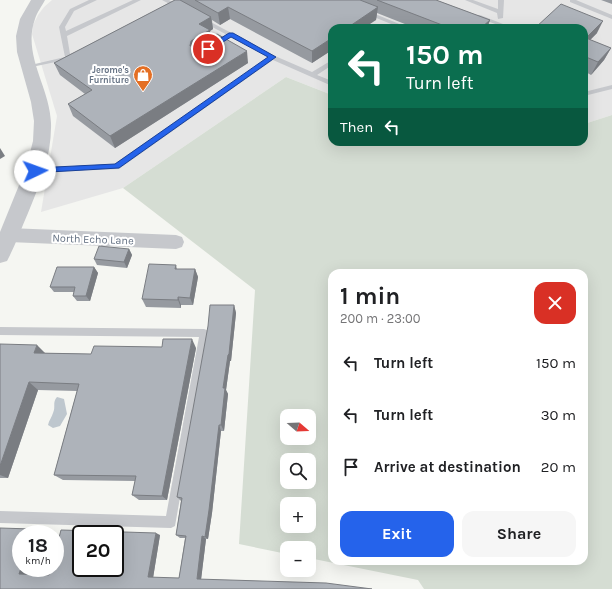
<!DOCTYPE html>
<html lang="en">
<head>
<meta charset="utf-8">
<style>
  :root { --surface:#fff; --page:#f6f6f6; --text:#202124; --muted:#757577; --accent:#2563eb }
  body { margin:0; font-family:Karla,sans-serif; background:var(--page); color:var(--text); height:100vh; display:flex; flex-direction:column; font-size:15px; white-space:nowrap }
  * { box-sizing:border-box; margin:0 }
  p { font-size:13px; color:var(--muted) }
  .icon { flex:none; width:22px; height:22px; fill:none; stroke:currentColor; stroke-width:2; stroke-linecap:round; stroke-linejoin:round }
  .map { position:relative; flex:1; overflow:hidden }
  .side { position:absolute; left:328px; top:269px; width:260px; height:296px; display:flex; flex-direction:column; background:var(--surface); border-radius:12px; box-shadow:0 4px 16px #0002 }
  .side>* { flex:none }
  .guide { position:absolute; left:328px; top:24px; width:260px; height:122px; border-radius:12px; box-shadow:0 4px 16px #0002; background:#0b6e4f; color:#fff; overflow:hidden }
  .needle { width:26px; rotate:109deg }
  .fabs { position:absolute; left:280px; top:409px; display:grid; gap:8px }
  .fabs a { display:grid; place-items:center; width:36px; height:36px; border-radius:8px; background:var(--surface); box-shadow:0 4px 16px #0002; font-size:20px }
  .speed { position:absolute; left:12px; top:525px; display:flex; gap:8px; font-size:20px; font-weight:700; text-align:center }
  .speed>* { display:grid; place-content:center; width:52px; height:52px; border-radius:50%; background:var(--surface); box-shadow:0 4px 16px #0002; line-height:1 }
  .speed small { font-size:10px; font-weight:400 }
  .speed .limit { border:2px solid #111; border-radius:6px; background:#fff; color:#111 }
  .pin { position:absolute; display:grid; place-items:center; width:34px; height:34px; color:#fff; margin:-17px; border:2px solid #fff; border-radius:50%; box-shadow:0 1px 4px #0007 }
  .me { position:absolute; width:44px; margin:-22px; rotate:87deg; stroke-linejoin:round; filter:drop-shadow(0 0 3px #0008) }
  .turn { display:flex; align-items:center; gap:14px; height:84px; padding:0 12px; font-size:18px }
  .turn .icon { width:52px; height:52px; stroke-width:2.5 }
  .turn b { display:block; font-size:28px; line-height:34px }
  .then { display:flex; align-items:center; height:38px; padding:0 12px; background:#0003; gap:8px; font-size:15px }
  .round { display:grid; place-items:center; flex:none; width:42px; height:42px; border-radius:12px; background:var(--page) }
  .head { display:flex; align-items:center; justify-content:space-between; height:68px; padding:0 12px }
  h1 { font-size:24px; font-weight:700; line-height:30px }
  .cta { display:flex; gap:8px; margin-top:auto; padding:8px 12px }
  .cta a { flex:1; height:46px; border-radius:12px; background:var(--accent); color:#fff; font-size:16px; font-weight:700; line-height:46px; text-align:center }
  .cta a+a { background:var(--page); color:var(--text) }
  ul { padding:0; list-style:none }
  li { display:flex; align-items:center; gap:12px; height:52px; padding:0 12px }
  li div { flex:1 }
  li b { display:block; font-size:15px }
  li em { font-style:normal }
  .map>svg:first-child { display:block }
</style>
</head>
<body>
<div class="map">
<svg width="612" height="589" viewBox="0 0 612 589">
  <rect width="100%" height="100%" fill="#f5f6f2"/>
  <polygon fill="#e6e6e6" points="52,0 612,0 612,115 584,124 584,28 332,28 332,95 286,77 123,188 41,212 57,116 32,34 33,25 38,15 44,7"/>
  <path fill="#d5ddd3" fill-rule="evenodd" d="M286,77L332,95V142H584V124L612,115V589H424L418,580L309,558V548H287V554L239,544L255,290L123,188ZM332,273H584V561H332ZM287,416H309V438H287ZM287,460H309V482H287ZM287,504H309V526H287Z"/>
  <path fill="#bec7ce" d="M57,397L64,399L67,414L60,426L53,428L48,425C49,420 52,417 53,413C56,406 52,403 57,397Z"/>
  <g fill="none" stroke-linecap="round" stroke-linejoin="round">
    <g fill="#c6c8cc" fill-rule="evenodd">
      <polygon points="89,0 97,0 74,11 65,27 66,31 133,0 141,0 67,36 70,54 75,52 79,52 79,54 70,59 22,69 22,67 65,57 59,27 70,9"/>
      <polygon points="162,0 169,0 184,8 179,9"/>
      <polygon points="465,0 473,0 498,9 498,0 504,0 503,18 498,19 497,13"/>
      <polygon points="570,0 576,0 612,15 612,19 570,2"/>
      <polygon points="364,11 368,11 409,28 401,28 364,13"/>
      <polygon points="476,15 480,15 503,24 498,25 476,17"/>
      <polygon points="199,18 203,18 275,56 312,72 332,60 332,65 317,75 332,81 332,86 273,60 119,169 32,173 31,171 35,168 114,164 269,57 199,20"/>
      <polygon points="612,85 612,89 584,96 584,92"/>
      <polygon points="0,327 204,329 207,330 209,333 175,526 171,528 0,523 0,511 166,516 199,337 0,335"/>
    </g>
    <polygon fill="#c6c8cc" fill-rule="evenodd" points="9,228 176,235 182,237 184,242 182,247 176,249 9,242 3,240 1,235 3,230"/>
    <path fill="#c6c8cc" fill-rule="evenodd" d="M31,0H45C42,6 37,12 35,19C22,55 50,87 51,123C52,155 40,184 28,213C21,229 15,246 7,261L0,263V232L26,168L33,141L34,121L31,102L17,52L16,36L20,19Z"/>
  </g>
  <g fill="#969aa0">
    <polygon points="174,0 436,0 490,20 487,28 415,28 377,13 376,20 332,28 332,50 312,63 230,19 220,25 212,20 213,29 210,31 211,37 248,63 115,148 73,116 68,104 85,94 60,75 54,63 175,0"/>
    <polygon points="601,0 612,0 612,4"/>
    <polygon points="584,28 597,33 590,40 611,48 604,60 591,75 584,71"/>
    <polygon points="129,249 132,255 127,268 97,265 94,259"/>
    <polygon points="176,265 177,269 195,269 198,277 193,305 181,305 181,308 146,307 142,299"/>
    <polygon points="94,267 98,273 90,301 77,301 73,296 74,292 54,292 50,287"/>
    <polygon points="234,305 236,313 231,361 230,361 226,390 228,394 224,431 221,431 212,513 208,539 206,539 201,579 0,589 41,531 29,574 49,575 160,535 153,578 179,578 185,538 180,538 176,535 181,501 177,497"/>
    <polygon points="0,344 45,353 91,354 196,348 167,500 139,500 132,495 135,481 63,480 54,475 77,391 38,390 8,478 0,478"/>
  </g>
  <g fill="#7a7d82">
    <polygon points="228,7 230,19 220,25 218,13"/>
    <polygon points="378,7 376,20 364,28 347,28"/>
    <polygon points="211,17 213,29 210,31 212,42 193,54 190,46 191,41 199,24"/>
    <polygon points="490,20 487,28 481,28"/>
    <polygon points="603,21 597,33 584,46 586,38"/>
    <polygon points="332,38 332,50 312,63 312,51"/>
    <polygon points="611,48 604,60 591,75 598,62"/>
    <polygon points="247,51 248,63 115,148 110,136"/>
    <polygon points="0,148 5,156 0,159"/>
    <polygon points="129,249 132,255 127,268 124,262"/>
    <polygon points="94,267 98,273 90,301 86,296"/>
    <polygon points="195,269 198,277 193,305 190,298"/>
    <polygon points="178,297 181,305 181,308 178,300"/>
    <polygon points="234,305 236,313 231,361 230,361 226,390 228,394 224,431 221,425 223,388"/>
    <polygon points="192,339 196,348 167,500 162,496"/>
    <polygon points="37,345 45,353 34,353"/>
    <polygon points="29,382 38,390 8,478 0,475 0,466"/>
    <polygon points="219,425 221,431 212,513 208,539 205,537"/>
    <polygon points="32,529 41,531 40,534 31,534"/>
    <polygon points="156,533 160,535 153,578 148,577"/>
    <polygon points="202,536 206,539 201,580 197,579"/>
    <polygon points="21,568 31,568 29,575 19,574"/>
  </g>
  <g fill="#aeb3ba" stroke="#7a7d82" fill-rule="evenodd">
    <polygon points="175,0 180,0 211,17 199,24 210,30 191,41 190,46 196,46 217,34 247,51 110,136 68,104 92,90 54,63"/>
    <polygon points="195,0 360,0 378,7 347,28 332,28 332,38 312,51 228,7 218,13"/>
    <polygon points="377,0 436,0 490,20 481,28 450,28"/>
    <polygon points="561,4 603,21 586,38 611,48 598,62 586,57 584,59 584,28 535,28"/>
    <polygon points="99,246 129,249 124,262 94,259"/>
    <polygon points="149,264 176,265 175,269 195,269 190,298 178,297 178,300 142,299"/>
    <polygon points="57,267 94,267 86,296 73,296 75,287 50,287"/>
    <path d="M210,305H234L229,354L228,355L223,388H225L221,425H219L209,510L205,537L202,536L197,579L326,583L372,589H0V528L32,529L31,534H21V568L19,574L49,575L51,568H55V553L61,530L156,533L148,577L179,578L186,536L176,535L182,498L177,497L208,326ZM81,534H115V568H81Z"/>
    <polygon points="163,339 192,339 162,496 132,495 136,476 54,475 79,384 29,382 0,466 0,344 37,345 34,353 91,354 94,346 162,347"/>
  </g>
  <polygon fill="#2563eb" stroke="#184099" points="229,33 233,33 276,57 119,168 32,173 31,171 35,168 115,164 268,57 231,37 210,50 205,50 205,48"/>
  <defs>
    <symbol id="shop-pin" viewBox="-11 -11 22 30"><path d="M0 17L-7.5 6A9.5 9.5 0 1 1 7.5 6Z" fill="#e46f24" stroke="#fff"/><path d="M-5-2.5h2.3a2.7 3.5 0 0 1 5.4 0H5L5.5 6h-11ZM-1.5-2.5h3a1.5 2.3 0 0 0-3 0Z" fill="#fff"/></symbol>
  </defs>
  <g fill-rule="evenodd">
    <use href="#shop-pin" x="132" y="64" width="22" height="30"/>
  </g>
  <g text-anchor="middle" stroke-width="4" stroke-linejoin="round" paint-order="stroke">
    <g font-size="9" font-weight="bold" fill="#647183" stroke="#fff" text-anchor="end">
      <text x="129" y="73">Jerome's<tspan x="129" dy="10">Furniture</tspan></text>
    </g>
    <g font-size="11" fill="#647183" stroke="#fff">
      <text transform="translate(93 239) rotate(2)" y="4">North Echo Lane</text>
    </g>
  </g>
</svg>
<div class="fabs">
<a><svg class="needle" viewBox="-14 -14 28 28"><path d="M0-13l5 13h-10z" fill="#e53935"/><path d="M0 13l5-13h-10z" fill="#757577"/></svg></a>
<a><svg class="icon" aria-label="search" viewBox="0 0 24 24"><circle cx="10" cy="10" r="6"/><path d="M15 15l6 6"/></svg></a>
<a>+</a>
<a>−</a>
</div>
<div class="speed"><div>18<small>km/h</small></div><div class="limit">20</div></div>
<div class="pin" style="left:208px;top:49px;background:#d93025"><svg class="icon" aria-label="arrive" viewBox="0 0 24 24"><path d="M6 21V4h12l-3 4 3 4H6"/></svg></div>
<svg class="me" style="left:35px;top:171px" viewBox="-20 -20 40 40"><circle r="19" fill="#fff"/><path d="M0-13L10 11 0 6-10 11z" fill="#2563eb"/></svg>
<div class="guide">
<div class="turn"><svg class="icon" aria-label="left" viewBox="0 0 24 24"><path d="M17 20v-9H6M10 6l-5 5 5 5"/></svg><div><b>150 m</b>Turn left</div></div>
<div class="then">Then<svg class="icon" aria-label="left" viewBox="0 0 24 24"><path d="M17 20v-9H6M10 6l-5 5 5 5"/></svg></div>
</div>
<section class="side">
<div class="head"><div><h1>1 min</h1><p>200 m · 23:00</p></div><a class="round" style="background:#d93025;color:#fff"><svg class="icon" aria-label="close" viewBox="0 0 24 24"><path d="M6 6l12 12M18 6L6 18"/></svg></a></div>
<ul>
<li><svg class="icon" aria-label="left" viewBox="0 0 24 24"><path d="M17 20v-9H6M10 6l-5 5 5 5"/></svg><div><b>Turn left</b></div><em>150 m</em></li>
<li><svg class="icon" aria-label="left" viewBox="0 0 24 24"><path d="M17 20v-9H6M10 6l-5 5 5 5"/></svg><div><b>Turn left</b></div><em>30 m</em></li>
<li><svg class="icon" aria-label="arrive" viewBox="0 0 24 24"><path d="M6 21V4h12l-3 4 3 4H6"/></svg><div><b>Arrive at destination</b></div><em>20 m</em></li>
</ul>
<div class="cta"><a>Exit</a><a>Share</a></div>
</section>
</div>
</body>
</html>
